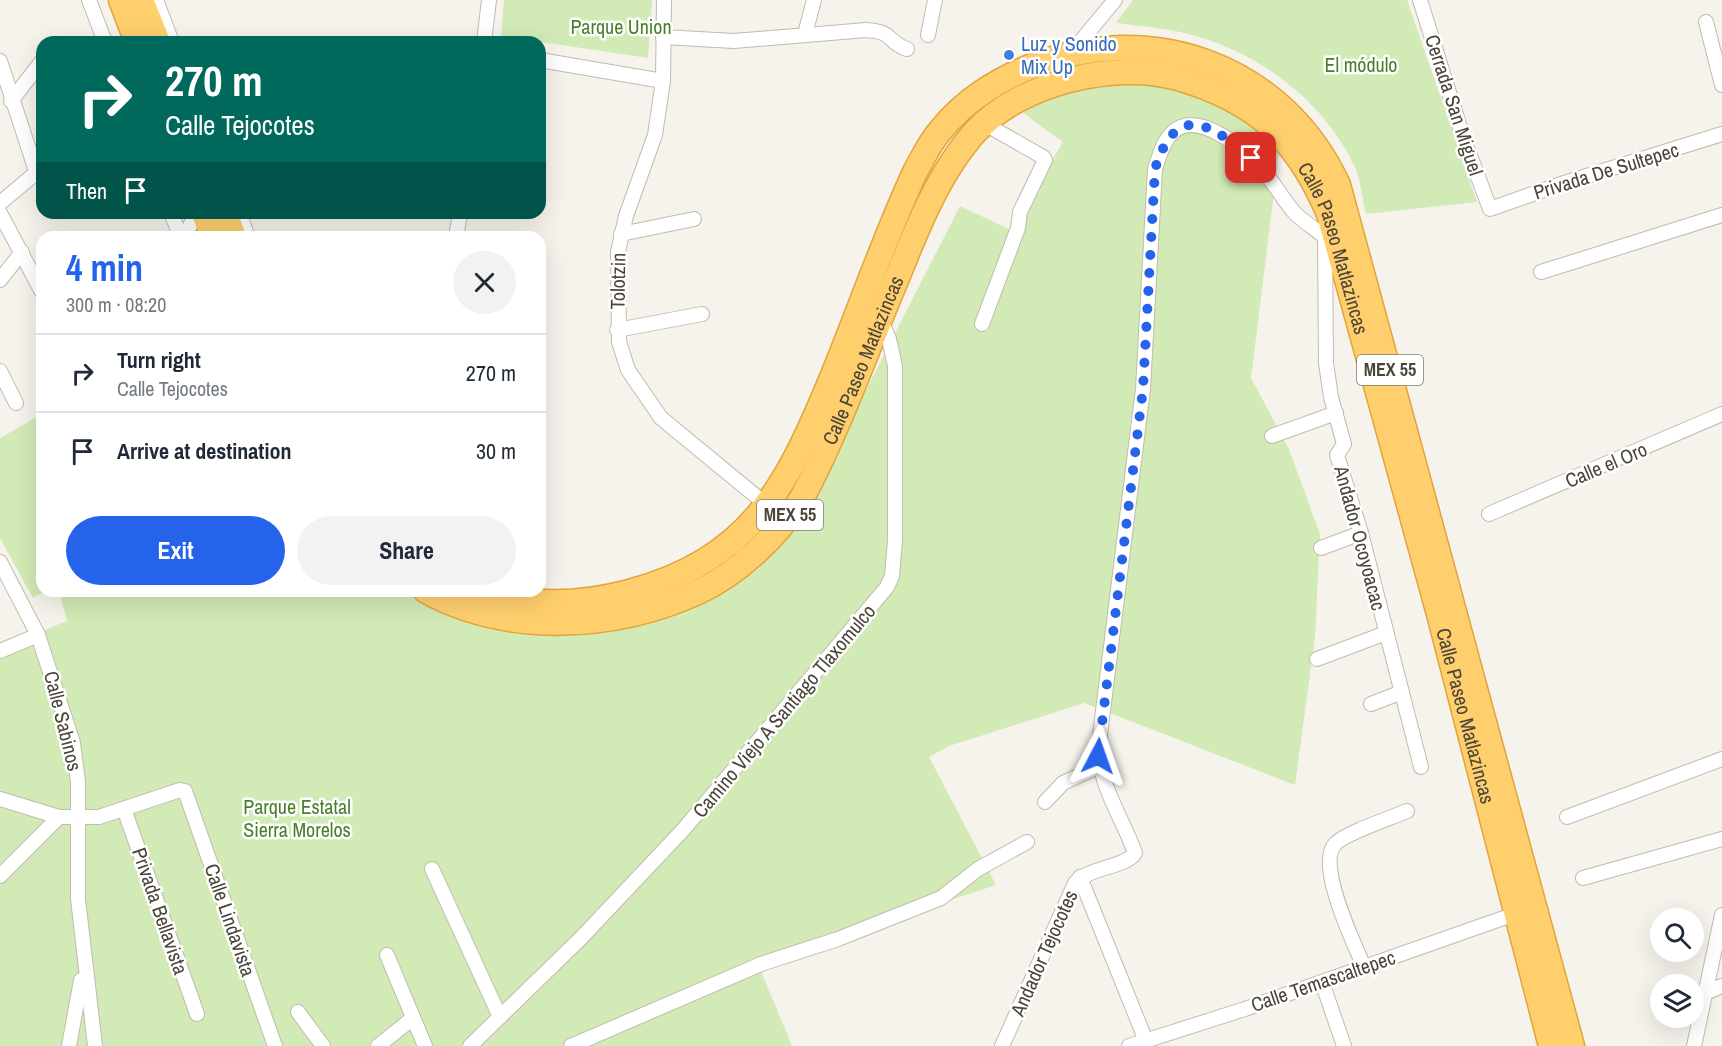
<!DOCTYPE html>
<html lang="en">
<head>
<meta charset="utf-8">
<style>
  :root { --surface:#fff; --page:#f2f2f3; --text:#1f2937; --muted:#747a83; --line:#e0e1e3; --accent:#2563eb }
  body { margin:0; font-family:"Archivo Narrow",sans-serif; background:var(--page); color:var(--text); height:100vh; display:flex; flex-direction:column; font-size:22px; white-space:nowrap }
  * { box-sizing:border-box; margin:0 }
  p { font-size:20px; color:var(--muted) }
  .icon { flex:none; width:33px; height:33px; fill:none; stroke:currentColor; stroke-width:2; stroke-linecap:round; stroke-linejoin:round }
  .map { position:relative; flex:1; overflow:hidden }
  .drawer { position:absolute; left:36px; top:231px; width:510px; height:366px; display:flex; flex-direction:column; background:var(--surface); border-radius:18px; box-shadow:0 6px 24px #0002 }
  .drawer>* { flex:none }
  .banner { position:absolute; left:36px; top:36px; width:510px; height:183px; border-radius:18px; box-shadow:0 6px 24px #0002; background:#00695c; color:#fff; overflow:hidden }
  .fabs { position:absolute; left:1650px; top:908px; display:grid; gap:12px }
  .fabs a { display:grid; place-items:center; width:54px; height:54px; border-radius:50%; background:var(--surface); box-shadow:0 6px 24px #0002; font-size:30px }
  .pin { position:absolute; display:grid; place-items:center; width:51px; height:51px; color:#fff; margin:-26px; border-radius:12px; box-shadow:0 3px 9px #0006 }
  .me { position:absolute; width:66px; margin:-33px; rotate:4deg; stroke-linejoin:round; filter:drop-shadow(0 0 4px #0008) }
  .turn { display:flex; align-items:center; gap:21px; height:126px; padding:0 30px; font-size:27px }
  .turn .icon { width:78px; height:78px; stroke-width:2.5 }
  .turn b { display:block; font-size:42px; line-height:51px }
  .then { display:flex; align-items:center; height:57px; padding:0 30px; background:#0003; gap:12px; font-size:22px }
  .round { display:grid; place-items:center; flex:none; width:63px; height:63px; border-radius:32px; background:var(--page) }
  .headline { display:flex; align-items:center; justify-content:space-between; height:102px; padding:0 30px }
  h1 { font-size:36px; font-weight:800; line-height:45px; color:var(--accent) }
  .primary-button { display:flex; gap:12px; margin-top:auto; padding:12px 30px }
  .primary-button a { flex:1; height:69px; border-radius:36px; background:var(--accent); color:#fff; font-size:24px; font-weight:800; line-height:69px; text-align:center }
  .primary-button a+a { background:var(--page); color:var(--text) }
  ul { padding:0; list-style:none }
  li { display:flex; align-items:center; gap:18px; height:78px; padding:0 30px; border-top:2px solid var(--line) }
  li div { flex:1 }
  li b { display:block; font-size:22px }
  li em { font-style:normal }
  .map>svg:first-child { display:block }
</style>
</head>
<body>
<div class="map">
<svg width="1722" height="1046" viewBox="0 0 1722 1046">
  <rect width="100%" height="100%" fill="#f6f3ec"/>
  <g fill="#d2eab5">
    <polygon points="504,0 652,0 648,58 501,36"/>
    <path d="M1133,0H1407L1477,202L1366,214C1362,199 1361,179 1354,165C1321,98 1257,51 1185,33C1163,28 1139,26 1116,23Z"/>
    <polygon points="1082,73 1285,103 1251,378 1288,447 1320,534 1315,637 1295,785 1084,703 949,746 929,757 996,885 758,964 792,1046 0,1046 0,648 67,621 59,591 461,591 473,599 671,605 793,533 960,206 1011,230 1063,142 1023,113"/>
    <polygon points="42,414 42,591 46,591 33,598 0,538 0,438"/>
  </g>
  <g fill="none" stroke-linecap="round" stroke-linejoin="round">
    <defs>
      <g id="street">
        <polyline points="89,0 105,42"/>
        <polyline points="156,0 172,42"/>
        <polyline points="664,0 663,81 655,135 626,216 618,252 619,342 628,370 661,418 768,506"/>
        <polyline points="1420,0 1462,134 1490,209 1558,185 1722,134"/>
        <polyline points="1706,22 1722,85"/>
        <polyline points="805,34 814,0"/>
        <polyline points="928,35 935,0"/>
        <path d="M663,37L734,41L866,30C896,32 886,42 907,49"/>
        <polyline points="484,42 489,0"/>
        <polyline points="1071,53 1115,0"/>
        <polyline points="540,60 663,81"/>
        <polyline points="0,61 36,171"/>
        <polyline points="11,101 42,61"/>
        <polyline points="0,203 42,168"/>
        <polyline points="0,213 42,292"/>
        <polyline points="171,213 181,237"/>
        <polyline points="239,213 248,237"/>
        <polyline points="621,234 694,219"/>
        <polyline points="184,237 197,213"/>
        <polyline points="456,237 460,213"/>
        <polyline points="1325,237 1326,363 1331,397 1344,444 1337,455 1361,533 1421,767"/>
        <polyline points="1541,272 1722,215"/>
        <polyline points="0,280 22,252"/>
        <polyline points="982,324 1018,228 1020,212 1045,160 1043,157 985,124"/>
        <polyline points="617,330 702,314"/>
        <polyline points="0,371 16,403"/>
        <polyline points="1272,436 1336,413"/>
        <polyline points="1489,514 1722,414"/>
        <polyline points="1321,548 1361,533"/>
        <polyline points="0,562 38,635 73,743 78,782 78,899 95,1046"/>
        <polyline points="0,651 38,635"/>
        <polyline points="1317,659 1386,633"/>
        <polyline points="1371,704 1402,692"/>
        <polyline points="0,799 59,817"/>
        <polyline points="1045,802 1063,783 1100,766"/>
        <polyline points="124,809 197,1014"/>
        <polyline points="1567,817 1722,759"/>
        <polyline points="432,869 500,1017"/>
        <polyline points="0,876 59,817 99,817 180,790 185,791 275,1046"/>
        <polyline points="1080,877 1146,1041"/>
        <polyline points="1583,878 1722,839"/>
        <polyline points="387,955 425,1046"/>
        <path d="M1364,967C1354,943 1316,865 1335,844C1345,833 1391,818 1407,811"/>
        <polyline points="1322,982 1344,1046"/>
        <polyline points="1705,993 1722,986"/>
        <polyline points="298,1012 323,1046"/>
        <polyline points="69,1046 81,980"/>
        <polyline points="378,1046 413,1018"/>
        <polyline points="470,1046 581,938 683,830 887,587 892,576 895,540 895,366 889,339 880,318"/>
        <polyline points="571,1046 761,964 838,939 941,898 978,869 1027,842"/>
        <path d="M1002,1046L1075,883C1089,867 1127,867 1135,853C1122,816 1097,784 1099,743L1143,389L1155,169C1159,157 1163,141 1173,132C1198,109 1246,150 1262,170C1274,182 1282,198 1293,211C1302,221 1314,228 1325,237L1336,233"/>
        <polyline points="1129,1046 1245,1009 1515,914"/>
        <polyline points="1694,1046 1722,915"/>
      </g>
      <g id="highway">
        <polyline points="121,0 137,42"/>
        <polyline points="141,0 158,42"/>
        <polyline points="204,213 213,237"/>
        <polyline points="225,213 234,237"/>
        <path id="s1" d="M426,591C509,636 614,630 698,592C739,573 778,535 802,498C839,428 866,351 897,278C917,228 939,172 976,131C1021,83 1115,60 1178,78C1257,101 1297,139 1329,214L1439,614L1551,1046"/>
        <path d="M481,591C530,607 580,605 629,592C751,559 786,488 831,380C860,310 884,238 916,170C924,156 930,142 940,131C965,100 996,81 1032,66C1152,19 1283,66 1338,185L1572,1046"/>
      </g>
    </defs>
    <use href="#street" stroke="#c2bbae" stroke-width="16"/>
    <use href="#highway" stroke="#e0a43c" stroke-width="27"/>
    <use href="#street" stroke="#fff" stroke-width="14"/>
    <use href="#highway" stroke="#ffcf6e" stroke-width="24"/>
  </g>
  <g fill="none" stroke-linecap="round" stroke-linejoin="round">
    <path stroke="#2563eb" stroke-width="10" stroke-dasharray="0 18" d="M1098,756L1143,389L1155,169C1176,102 1209,122 1251,158"/>
  </g>
  <circle fill="#3f7fe0" stroke="#fff" stroke-width="2" cx="1009" cy="55" r="6"/>
  <g text-anchor="middle" stroke-width="5" stroke-linejoin="round" paint-order="stroke">
    <g fill="#fff" stroke="#817c74" stroke-width="1.5">
      <rect x="1357" y="355" width="66" height="30" rx="4.5"/>
      <rect x="757" y="500" width="66" height="30" rx="4.5"/>
    </g>
    <g font-size="18" font-weight="bold" fill="#4b4439">
      <text x="1390" y="376">MEX 55</text>
      <text x="790" y="521">MEX 55</text>
    </g>
    <g font-size="20" fill="#4a7f2a" stroke="#fff">
      <text x="621" y="34">Parque Union</text>
      <text x="1361" y="72">El módulo</text>
      <text x="297" y="814">Parque Estatal<tspan x="297" dy="23">Sierra Morelos</tspan></text>
    </g>
    <g font-size="20" fill="#366cbe" stroke="#fff" text-anchor="start">
      <text x="1021" y="51">Luz y Sonido<tspan x="1021" dy="23">Mix Up</tspan></text>
    </g>
    <g font-size="20" fill="#4b4439" stroke="#fff">
      <text transform="translate(1454 105) rotate(72)" y="7">Cerrada San Miguel</text>
      <text transform="translate(1606 171) rotate(-17)" y="7">Privada De Sultepec</text>
      <text dy="7" stroke="none"><textPath href="#s1" startOffset="1294">Calle Paseo Matlazincas</textPath></text>
      <text transform="translate(618 281) rotate(-89)" y="7">Tolotzin</text>
      <text dy="7" stroke="none"><textPath href="#s1" startOffset="574">Calle Paseo Matlazincas</textPath></text>
      <text transform="translate(1606 465) rotate(-23)" y="7">Calle el Oro</text>
      <text transform="translate(1360 538) rotate(75)" y="7">Andador Ocoyoacac</text>
      <text transform="translate(784 711) rotate(-50)" y="7">Camino Viejo A Santiago Tlaxomulco</text>
      <text dy="7" stroke="none"><textPath href="#s1" startOffset="1780">Calle Paseo Matlazincas</textPath></text>
      <text transform="translate(63 721) rotate(76)" y="7">Calle Sabinos</text>
      <text transform="translate(160 911) rotate(71)" y="7">Privada Bellavista</text>
      <text transform="translate(230 920) rotate(71)" y="7">Calle Lindavista</text>
      <text transform="translate(1044 953) rotate(-66)" y="7">Andador Tejocotes</text>
      <text transform="translate(1323 981) rotate(-19)" y="7">Calle Temascaltepec</text>
    </g>
  </g>
</svg>
<div class="fabs">
<a><svg class="icon" aria-label="search" viewBox="0 0 24 24"><circle cx="10" cy="10" r="6"/><path d="M15 15l6 6"/></svg></a>
<a><svg class="icon" aria-label="layers" viewBox="0 0 24 24"><path d="M12 4l9 5-9 5-9-5zM3 14l9 5 9-5"/></svg></a>
</div>
<div class="pin" style="left:1251px;top:158px;background:#d93025"><svg class="icon" aria-label="arrive" viewBox="0 0 24 24"><path d="M6 21V4h12l-3 4 3 4H6"/></svg></div>
<svg class="me" style="left:1098px;top:756px" viewBox="-20 -20 40 40"><path d="M0-17L14 15 0 8-14 15z" fill="#2563eb" stroke="#fff" stroke-width="4"/></svg>
<div class="banner">
<div class="turn"><svg class="icon" aria-label="right" viewBox="0 0 24 24"><path d="M7 20v-9h11M14 6l5 5-5 5"/></svg><div><b>270 m</b>Calle Tejocotes</div></div>
<div class="then">Then<svg class="icon" aria-label="arrive" viewBox="0 0 24 24"><path d="M6 21V4h12l-3 4 3 4H6"/></svg></div>
</div>
<section class="drawer">
<div class="headline"><div><h1>4 min</h1><p>300 m · 08:20</p></div><a class="round"><svg class="icon" aria-label="close" viewBox="0 0 24 24"><path d="M6 6l12 12M18 6L6 18"/></svg></a></div>
<ul>
<li><svg class="icon" aria-label="right" viewBox="0 0 24 24"><path d="M7 20v-9h11M14 6l5 5-5 5"/></svg><div><b>Turn right</b><p>Calle Tejocotes</p></div><em>270 m</em></li>
<li><svg class="icon" aria-label="arrive" viewBox="0 0 24 24"><path d="M6 21V4h12l-3 4 3 4H6"/></svg><div><b>Arrive at destination</b></div><em>30 m</em></li>
</ul>
<div class="primary-button"><a>Exit</a><a>Share</a></div>
</section>
</div>
</body>
</html>
